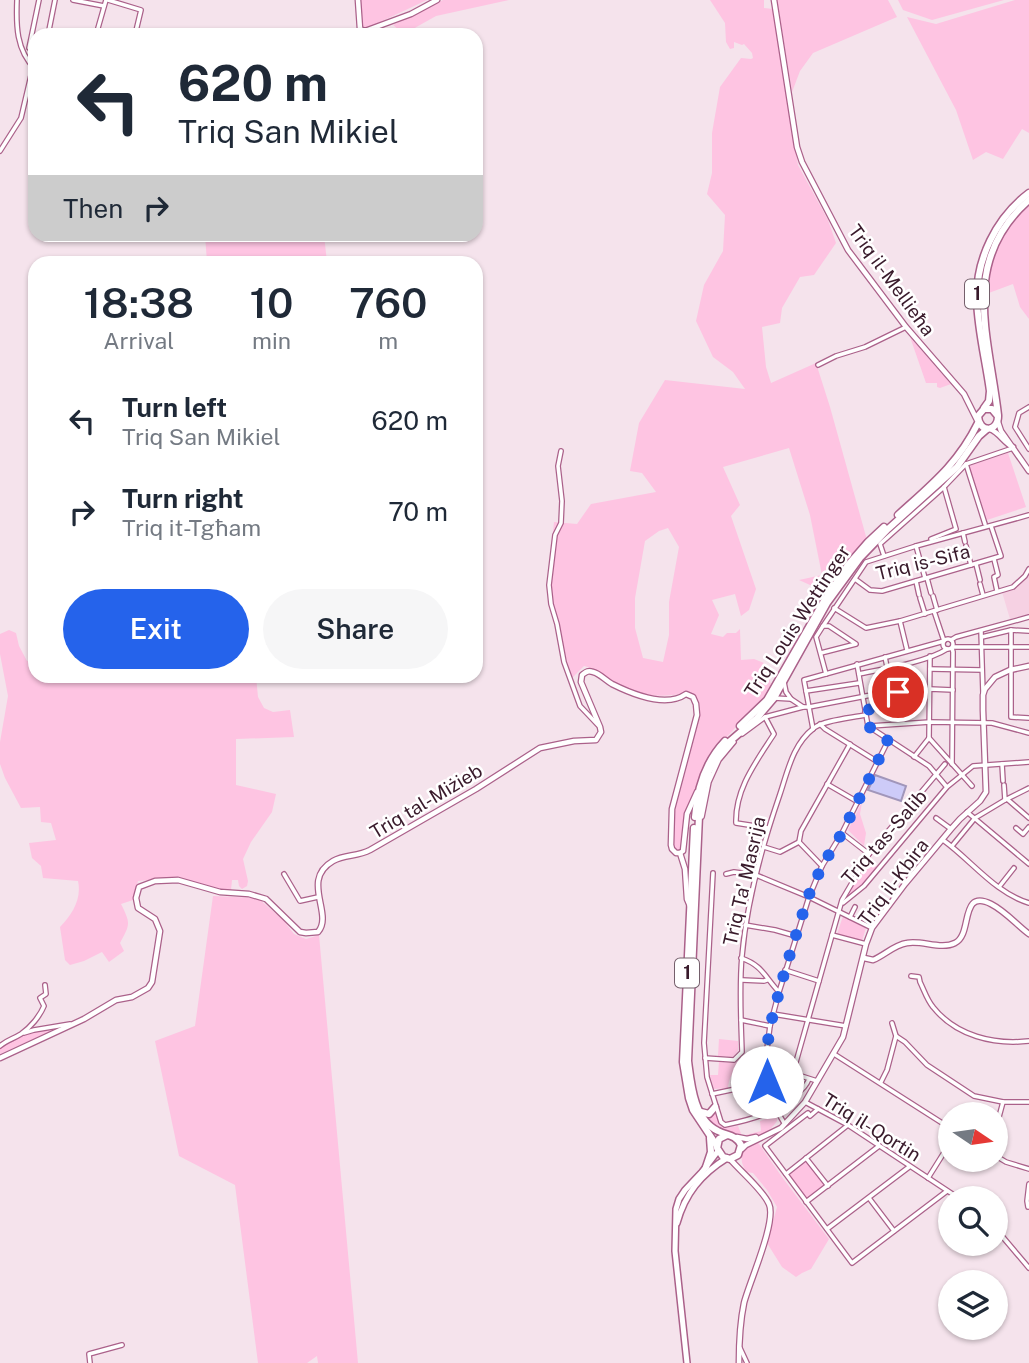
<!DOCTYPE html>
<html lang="en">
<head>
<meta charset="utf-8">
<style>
  :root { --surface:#fff; --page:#f6f6f7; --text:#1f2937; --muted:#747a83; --accent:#2563eb }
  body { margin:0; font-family:"Public Sans",sans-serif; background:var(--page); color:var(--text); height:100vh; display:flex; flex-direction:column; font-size:26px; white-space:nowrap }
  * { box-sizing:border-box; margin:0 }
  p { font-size:23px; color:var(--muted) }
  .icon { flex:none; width:38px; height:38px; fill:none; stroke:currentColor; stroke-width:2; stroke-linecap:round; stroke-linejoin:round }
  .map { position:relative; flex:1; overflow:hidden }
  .drawer { position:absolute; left:28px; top:256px; width:455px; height:427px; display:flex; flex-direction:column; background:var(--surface); border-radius:21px; box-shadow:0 2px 5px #0004 }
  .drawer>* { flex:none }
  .hud { position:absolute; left:28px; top:28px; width:455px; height:214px; border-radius:21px; box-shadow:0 2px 5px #0004; background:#fff; color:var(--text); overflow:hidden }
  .needle { width:46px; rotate:103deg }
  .controls { position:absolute; left:938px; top:1102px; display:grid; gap:14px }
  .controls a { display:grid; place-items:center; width:70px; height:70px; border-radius:50%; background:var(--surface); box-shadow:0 2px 5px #0004; font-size:35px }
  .pin { position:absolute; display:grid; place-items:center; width:60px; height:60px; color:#fff; margin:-30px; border:4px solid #fff; border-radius:50%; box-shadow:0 2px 7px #0007 }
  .me { position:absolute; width:77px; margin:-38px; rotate:0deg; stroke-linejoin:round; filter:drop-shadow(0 0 5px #0008) }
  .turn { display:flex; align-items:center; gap:24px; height:147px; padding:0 35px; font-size:32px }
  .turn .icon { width:91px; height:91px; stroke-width:2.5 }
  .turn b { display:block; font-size:49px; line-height:60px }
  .then { display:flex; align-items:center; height:66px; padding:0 35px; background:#0003; gap:14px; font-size:26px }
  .eta { display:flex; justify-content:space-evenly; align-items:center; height:119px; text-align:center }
  .eta b { font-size:42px; font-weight:600; line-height:49px }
  .primary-button { display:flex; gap:14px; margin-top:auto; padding:14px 35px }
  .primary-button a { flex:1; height:80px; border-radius:42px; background:var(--accent); color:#fff; font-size:28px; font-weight:600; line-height:80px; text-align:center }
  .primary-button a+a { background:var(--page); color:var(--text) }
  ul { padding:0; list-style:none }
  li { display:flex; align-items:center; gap:21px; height:91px; padding:0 35px }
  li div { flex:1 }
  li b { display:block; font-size:26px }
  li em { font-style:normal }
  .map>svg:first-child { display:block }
</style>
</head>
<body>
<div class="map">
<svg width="1029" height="1363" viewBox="0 0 1029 1363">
  <rect width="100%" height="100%" fill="#f5e3ec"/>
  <polygon fill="#f6d1e3" points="1029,573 1029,614 1010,619 1002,592 1019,585"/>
  <g fill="#fec4e2" fill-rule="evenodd">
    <polygon points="360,0 427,0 363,30 360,29"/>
    <polygon points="443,0 509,0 436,16 404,34 393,25"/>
    <path d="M710,0H764V8L773,9L798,165L828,220L836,243L814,275L800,277L782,308L780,323L762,327L766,367L771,383L816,363L830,407L867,540L824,595L821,590L799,580L822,575L810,515L789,448L723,467L740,505L731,516L756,589L749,610L741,616L735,594L712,600L719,615L711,634L723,637L727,633H736L740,629L741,660L754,659L764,663L771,684L760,703L736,727L709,756L683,820L681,850L677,852L673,848L674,815L700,716L699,701L687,693C659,698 638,697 613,681C602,675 597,669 584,666L572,678L547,591L554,522L577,524L591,504L656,492L642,473L630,471L639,423L665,380L745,389L733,372L713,357L696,321L704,285L723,251L725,215L707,194L712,173V133L720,87L741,58L751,59L753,58L752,53L744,44L742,45L734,42V48L730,49L726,42L725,23ZM668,528L679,547L669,602V635L663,662L643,658L635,628V598L645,541L659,531Z"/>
    <polygon points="777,0 888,0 897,17 813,53 800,71 792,92"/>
    <polygon points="898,0 1004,0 932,20 903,10"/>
    <polygon points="1015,0 1029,0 1029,133 1022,129 1003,159 986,152 973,160 956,110 907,17 936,24"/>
    <path d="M1029,204V319L1020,307L1013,284L986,294C991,255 1002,232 1029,204Z"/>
    <polygon points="205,235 324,235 327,262 207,262"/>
    <polygon points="910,337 949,382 951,384 940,388 937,387 937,383 926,383"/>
    <polygon points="1008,453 1026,507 987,520 969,466"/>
    <path d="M9,630L16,633L19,646L27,661L35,660V676H256L258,697L264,708L273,712L290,710L294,737L236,739V785L276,794L272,812L251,842L243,859L248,881L247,886L242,889L239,886L238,880H232L231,890H222L177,877L138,881L133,900L121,904C131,924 130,924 120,943L124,951L109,962L102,952L84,961L70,965L65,960L60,927C72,915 82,899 78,881L43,878L41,866L32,858L29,843L56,840L51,823L41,822L40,807L21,808L5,778L0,764V742L8,696L0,654V634Z"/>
    <polygon points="862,802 860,814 866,833 864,846 848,830"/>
    <polygon points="870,857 876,862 874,865 877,868 866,882 844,900"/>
    <polygon points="213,896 258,898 284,921 294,934 306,939 319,935 358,1363 318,1363 317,1356 307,1363 258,1363 235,1185 179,1156 155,1041 195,1026"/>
    <polygon points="843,916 866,928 862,941 837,934"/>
    <path d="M62,1026L0,1054V1046C19,1035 41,1031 62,1026Z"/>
    <polygon points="719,1039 738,1041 738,1051 733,1057 718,1056"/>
    <path d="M745,1054L751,1066C735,1078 731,1067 728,1088L714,1089L710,1075H718L719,1062L735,1063Z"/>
    <path d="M715,1112L721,1126L726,1128L738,1126L742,1136L761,1131L760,1121L773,1116L777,1118V1121C761,1147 723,1137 706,1118Z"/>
    <path d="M757,1141L782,1177L829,1239L811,1269L802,1273L796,1277L782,1267L767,1243L777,1207L767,1190L753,1173L747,1172C736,1158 743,1148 757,1141Z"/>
    <polygon points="806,1160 823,1182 823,1187 807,1199 788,1174"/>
  </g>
  <polygon fill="#cdcbf8" stroke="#a196ba" stroke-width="2" points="875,775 906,786 901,801 868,790"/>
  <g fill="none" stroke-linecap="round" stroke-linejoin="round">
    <defs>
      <g id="minor">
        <path d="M17,0C16,25 16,50 35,69"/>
        <polyline points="73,0 104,6"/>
        <polyline points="108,0 141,10 135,35"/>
        <polyline points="48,35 55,0"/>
        <polyline points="96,35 106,0"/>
        <polyline points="35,51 29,48 39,0"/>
        <polyline points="0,151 21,118 33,67"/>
        <polyline points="818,365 836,356 865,347 906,327"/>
        <polyline points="1029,407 1019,413 1015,427 1029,449"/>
        <polyline points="561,451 558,466 562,501 561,523 555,535 549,585 551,604 557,624 564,662 580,706 598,725"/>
        <polyline points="966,464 985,524"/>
        <polyline points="963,533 965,542"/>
        <polyline points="931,539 956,529 944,487"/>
        <polyline points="916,546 925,578"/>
        <polyline points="966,546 971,565"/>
        <polyline points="884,556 880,544 944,487 966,464 1013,448"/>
        <polyline points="994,559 998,575 994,577 997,591"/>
        <polyline points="976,564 980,580"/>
        <polyline points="927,578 931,593"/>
        <polyline points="855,579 870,590 882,591 1001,556 991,526"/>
        <polyline points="916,581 919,595"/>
        <polyline points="980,584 983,595"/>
        <polyline points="933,596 937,610"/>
        <polyline points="920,598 925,614"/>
        <polyline points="834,608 866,628 900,621 1013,587 1025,576 1029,569"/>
        <polyline points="900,621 907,650"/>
        <polyline points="823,626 866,562 916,546 1029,515"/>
        <polyline points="1011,630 1011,717 1029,718"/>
        <polyline points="981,631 983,693"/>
        <polyline points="982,637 1011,630 1029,631"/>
        <circle cx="948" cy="644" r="5"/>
        <polyline points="951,640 956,637 1029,617"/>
        <polyline points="953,647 1029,647"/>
        <polyline points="952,648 953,652 952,764"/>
        <polyline points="821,653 856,644 829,626 823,626 816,637 826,674"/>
        <polyline points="885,657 892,691"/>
        <polyline points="857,664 868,726 929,766 946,786"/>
        <polyline points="930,669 982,670"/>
        <path d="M859,674C883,669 927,662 947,649"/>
        <polyline points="784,682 786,692 791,699"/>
        <polyline points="806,691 859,683"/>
        <polyline points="774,698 791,699 803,707 809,707 892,691 898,693 930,689 953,690"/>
        <polyline points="865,712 898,693"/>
        <path d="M765,717L774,734C756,762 735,789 736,823L768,828"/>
        <polyline points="820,724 825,729 878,762"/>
        <polyline points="870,726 930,722 992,723 1029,733"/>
        <polyline points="813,729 804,680 944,641 934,611"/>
        <polyline points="742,734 765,717 803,707"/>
        <polyline points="929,738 972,786"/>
        <polyline points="914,757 929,738 930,656"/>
        <polyline points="1002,764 1003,781"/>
        <polyline points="827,784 858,802"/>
        <polyline points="1004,785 1005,800"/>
        <polyline points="1007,799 1029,818"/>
        <polyline points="967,812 1029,864"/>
        <polyline points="702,817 709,782 719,760 734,742"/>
        <polyline points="936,818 951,829"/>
        <polyline points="1016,828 1023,834 1029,827"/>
        <polyline points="842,833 869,854"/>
        <path d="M943,840C971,860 995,893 1029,903"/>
        <polyline points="952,846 975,818 1005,800 1029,788"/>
        <polyline points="764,847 780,852 799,842"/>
        <polyline points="822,866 799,842 801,831 850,744"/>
        <path d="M713,873L704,1043L707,1077L721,1122L725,1125C754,1119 772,1114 795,1095C801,1090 806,1087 809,1079"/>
        <polyline points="284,874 300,901 318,897"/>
        <polyline points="726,874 734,872 756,875 809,897 872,928"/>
        <polyline points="999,887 1014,868"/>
        <polyline points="843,903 864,886 947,787 973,766 1029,762"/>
        <polyline points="850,917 855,907"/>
        <polyline points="745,925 775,930 796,936"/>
        <polyline points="832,935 866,944"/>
        <path d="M741,958C762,965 765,977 779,992"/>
        <polyline points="785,970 819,981"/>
        <path d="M911,976L919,977L920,982C924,990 927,1000 933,1007C956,1036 994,1045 1029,1041"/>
        <polyline points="742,980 764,981 767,980"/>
        <polyline points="773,1014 846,1026"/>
        <polyline points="741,1020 770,1026"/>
        <polyline points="892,1023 896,1036 905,1042 927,1065 974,1096 1003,1102 1029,1102"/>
        <polyline points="24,1033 34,1030 70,1024"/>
        <path d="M0,1046C7,1040 13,1039 21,1034C30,1028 40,1016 44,1006L40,998L46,994L45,985"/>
        <polyline points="834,1054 950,1128"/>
        <path d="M705,1058L734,1060L742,1052C741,1020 739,987 742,956C747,900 762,846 780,794C788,770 793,744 814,728C824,720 851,718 865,715"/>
        <polyline points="794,1069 842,900 869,854 945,764"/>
        <polyline points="794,1069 795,1074 817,1081"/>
        <polyline points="881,1082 887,1070 896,1036"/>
        <polyline points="712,1094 773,1081 789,1069 794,1069"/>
        <polyline points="805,1102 848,1125 960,1199"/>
        <polyline points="818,1109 810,1116 808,1113 765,1146 852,1263 947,1191"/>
        <polyline points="784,1123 776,1109 767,1082 765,1064 770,1026 779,992 809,897 822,866 842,833 888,741"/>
        <polyline points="996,1128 1003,1102"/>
        <polyline points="996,1156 1006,1162 1029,1169"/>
        <polyline points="806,1158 828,1186"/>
        <polyline points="786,1174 848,1125"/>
        <polyline points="928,1178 950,1143"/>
        <polyline points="869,1198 894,1231"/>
        <polyline points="806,1202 879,1146"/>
        <polyline points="1028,1207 1027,1201 1029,1184"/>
        <polyline points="827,1229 909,1167"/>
        <polyline points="996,1229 1029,1268"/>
        <polyline points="740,1348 747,1363"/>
        <polyline points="90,1363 89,1354 122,1345"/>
      </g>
      <g id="tertiary">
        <polyline points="998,422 1001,431 1029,471"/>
        <path d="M990,429C1000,433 1004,443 1013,447"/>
        <polyline points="680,853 683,851 687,814 697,792"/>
        <path d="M864,958L873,960C885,955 894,945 907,943C922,940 941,950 955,943C973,935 959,888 991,904C1005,911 1017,925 1029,934"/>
        <path d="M0,1058L84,1019L116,1000L132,997L148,988L152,982L160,931L155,919L138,908L136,898L139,887L155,881L178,880L220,892L249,894L266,899L300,932L306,933L318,932C334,914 300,880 333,861C345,854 357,857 370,850L476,789L540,748L574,741L596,740L601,732L600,727L581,682L582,675C586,672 588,670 593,672C599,673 605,680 612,684C632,694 666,708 686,694L693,697L696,704L697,715L672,809L671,845L672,849L676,853H680L685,869L687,899L690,906"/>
        <path d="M730,1159C741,1172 763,1190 769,1204C777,1221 749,1283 744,1303C740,1322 739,1344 739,1363"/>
      </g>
      <g id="secondary">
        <polyline points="358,0 360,29 365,31 411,14 437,0"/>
        <polyline points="774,0 797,147 802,162 848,250 906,327 964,394 977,420"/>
        <polyline points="737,1137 747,1139 756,1137"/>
        <polyline points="742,1149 746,1145 781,1128 805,1102 843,1037 866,944 872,928 905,884 951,829 960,819 980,801 986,792 983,710 983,695 985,689 995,677 1010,670 1029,666"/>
      </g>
      <g id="primary">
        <path d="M677,1223C685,1194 701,1174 727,1158"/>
        <polyline points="687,1363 675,1251 676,1209 679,1199 685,1190 702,1172 718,1151"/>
      </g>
      <g id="trunk">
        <path d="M984,408L989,401L990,391C986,361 978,331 977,300C976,259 996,218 1029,193"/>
        <path d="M997,415L992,409H984L978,416C979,434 999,432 998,415C989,337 959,261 1029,200"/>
        <path d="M898,515C931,485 958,464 978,423"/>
        <polyline points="740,726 767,700 824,601 848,565 868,542 884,527"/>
        <path d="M695,817C697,789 705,762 725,741"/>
        <polyline points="694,828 683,1062 689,1098 693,1110 717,1146"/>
        <polyline points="701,1112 709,1114 715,1107"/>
        <path d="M727,1135L719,1139L717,1148L723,1157L730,1159L738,1155L741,1145C735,1134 727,1136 718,1131C694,1120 691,1084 688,1061L699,816L704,786L709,771L718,756L729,742L757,718L774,698L827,603L860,558L888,529L957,467L979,436L987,429"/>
        <polyline points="706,1167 711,1152 710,1138"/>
      </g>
    </defs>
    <use href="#minor" stroke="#ab618a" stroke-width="6"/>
    <use href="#tertiary" stroke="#ab618a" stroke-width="7"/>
    <use href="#secondary" stroke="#ab618a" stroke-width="7"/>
    <use href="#primary" stroke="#ab618a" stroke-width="8"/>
    <use href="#trunk" stroke="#ab618a" stroke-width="9"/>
    <use href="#minor" stroke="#fff" stroke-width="3.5"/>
    <use href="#tertiary" stroke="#fff" stroke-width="4.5"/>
    <use href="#secondary" stroke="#fff" stroke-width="4.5"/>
    <use href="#primary" stroke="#fff" stroke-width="5"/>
    <use href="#trunk" stroke="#fff" stroke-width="6"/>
  </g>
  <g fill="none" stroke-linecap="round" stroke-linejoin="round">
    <polyline stroke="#2563eb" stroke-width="12" stroke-dasharray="0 21.6" points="767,1082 765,1064 770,1026 785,970 808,897 822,866 842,833 888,741 868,726 865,712 898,692"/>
  </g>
  <g text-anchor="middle" stroke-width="5" stroke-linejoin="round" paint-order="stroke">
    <g fill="#fff" stroke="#745f6b" stroke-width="2">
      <rect x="965" y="279.5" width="24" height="29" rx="5"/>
      <rect x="675" y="958.5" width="24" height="29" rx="5"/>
    </g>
    <g font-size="18" font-weight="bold" fill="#391a2b">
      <text x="977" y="300">1</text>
      <text x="687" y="979">1</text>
    </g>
    <g font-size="19" fill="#391a2b" stroke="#fff">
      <text transform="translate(892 280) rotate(54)" y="7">Triq il-Mellieħa</text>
      <text transform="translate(923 562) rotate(-14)" y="7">Triq is-Sifa</text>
      <text transform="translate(797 621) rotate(-57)" y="7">Triq Louis Wettinger</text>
      <text transform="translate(426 801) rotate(-31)" y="7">Triq tal-Miżieb</text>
      <text transform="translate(884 837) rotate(-49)" y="7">Triq tas-Salib</text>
      <text transform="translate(744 881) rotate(-77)" y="7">Triq Ta' Masrija</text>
      <text transform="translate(893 882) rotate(-53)" y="7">Triq il-Kbira</text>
      <text transform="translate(872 1127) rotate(32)" y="7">Triq il-Qortin</text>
    </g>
  </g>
</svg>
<div class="controls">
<a><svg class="needle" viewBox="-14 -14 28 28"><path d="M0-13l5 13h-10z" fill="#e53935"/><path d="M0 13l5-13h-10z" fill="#747a83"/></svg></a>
<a><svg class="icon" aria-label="search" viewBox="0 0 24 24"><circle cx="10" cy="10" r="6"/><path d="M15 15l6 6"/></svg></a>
<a><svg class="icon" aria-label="layers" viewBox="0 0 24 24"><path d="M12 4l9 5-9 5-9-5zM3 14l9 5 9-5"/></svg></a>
</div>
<div class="pin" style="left:898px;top:692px;background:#d93025"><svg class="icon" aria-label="arrive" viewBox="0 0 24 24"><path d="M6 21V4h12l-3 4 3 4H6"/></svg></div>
<svg class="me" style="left:767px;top:1082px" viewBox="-20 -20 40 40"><circle r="19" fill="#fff"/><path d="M0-13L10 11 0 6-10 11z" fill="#2563eb"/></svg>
<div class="hud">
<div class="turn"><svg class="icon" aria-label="left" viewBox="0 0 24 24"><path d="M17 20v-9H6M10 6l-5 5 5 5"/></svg><div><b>620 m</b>Triq San Mikiel</div></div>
<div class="then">Then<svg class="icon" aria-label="right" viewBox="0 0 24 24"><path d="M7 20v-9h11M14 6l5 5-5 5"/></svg></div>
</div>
<section class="drawer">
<div class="eta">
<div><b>18:38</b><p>Arrival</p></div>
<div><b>10</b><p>min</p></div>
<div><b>760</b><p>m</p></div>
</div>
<ul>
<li><svg class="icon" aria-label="left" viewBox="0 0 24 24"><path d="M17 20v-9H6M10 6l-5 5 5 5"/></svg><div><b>Turn left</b><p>Triq San Mikiel</p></div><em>620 m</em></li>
<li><svg class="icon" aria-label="right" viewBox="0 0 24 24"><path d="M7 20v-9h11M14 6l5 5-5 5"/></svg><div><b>Turn right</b><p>Triq it-Tgħam</p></div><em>70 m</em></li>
</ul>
<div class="primary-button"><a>Exit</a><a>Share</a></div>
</section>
</div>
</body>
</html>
